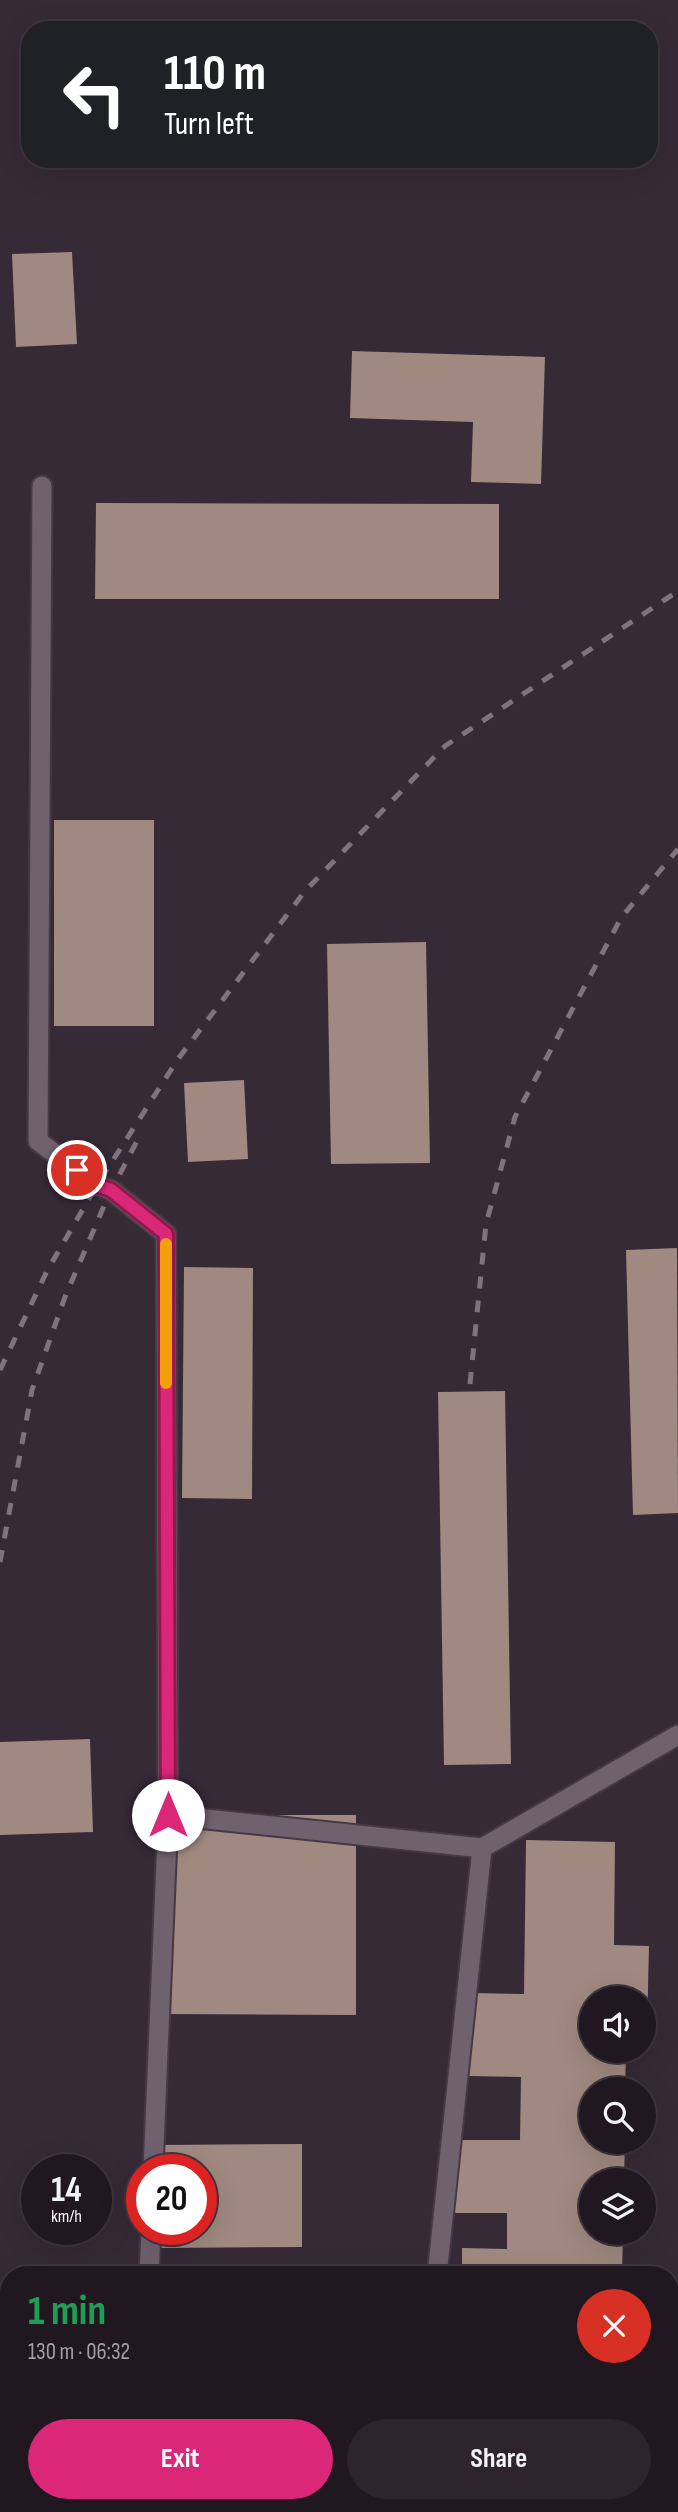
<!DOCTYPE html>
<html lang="en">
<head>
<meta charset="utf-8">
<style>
  :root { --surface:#211720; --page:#2d242d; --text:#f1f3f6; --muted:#a29fa5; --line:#3e363e; --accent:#db2777 }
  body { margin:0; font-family:"Sofia Sans Condensed",sans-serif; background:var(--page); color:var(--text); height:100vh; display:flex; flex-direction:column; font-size:26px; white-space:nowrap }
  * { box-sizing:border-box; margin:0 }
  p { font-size:23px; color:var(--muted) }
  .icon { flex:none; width:38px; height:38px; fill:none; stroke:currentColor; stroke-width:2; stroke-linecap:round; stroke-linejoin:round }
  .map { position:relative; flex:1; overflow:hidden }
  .details { position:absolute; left:0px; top:2266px; width:679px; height:247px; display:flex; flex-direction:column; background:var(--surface); border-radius:28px 28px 0 0; box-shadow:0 7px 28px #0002,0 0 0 2px var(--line) }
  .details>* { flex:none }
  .banner { position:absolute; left:21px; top:21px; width:637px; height:147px; border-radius:28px; box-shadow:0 7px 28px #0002,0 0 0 2px var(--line); background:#202124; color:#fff; overflow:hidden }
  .buttons { position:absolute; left:579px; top:1986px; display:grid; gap:14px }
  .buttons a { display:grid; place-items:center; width:77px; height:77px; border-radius:50%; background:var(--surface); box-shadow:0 7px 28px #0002,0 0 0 2px var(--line); font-size:35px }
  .speed { position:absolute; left:21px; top:2154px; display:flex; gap:14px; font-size:35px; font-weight:700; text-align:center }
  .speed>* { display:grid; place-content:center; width:91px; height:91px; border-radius:50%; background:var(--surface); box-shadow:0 7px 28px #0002,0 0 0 2px var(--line); line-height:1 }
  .speed small { font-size:18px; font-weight:400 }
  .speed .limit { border:10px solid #d22; background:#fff; color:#111 }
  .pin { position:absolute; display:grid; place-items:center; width:60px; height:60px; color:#fff; margin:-30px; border:4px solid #fff; border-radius:50%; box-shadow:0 2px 7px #0007 }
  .me { position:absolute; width:77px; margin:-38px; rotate:0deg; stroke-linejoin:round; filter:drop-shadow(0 0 5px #0008) }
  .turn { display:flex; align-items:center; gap:24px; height:147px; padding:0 28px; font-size:32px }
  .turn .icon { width:91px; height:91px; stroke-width:2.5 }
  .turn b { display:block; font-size:49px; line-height:60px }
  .round { display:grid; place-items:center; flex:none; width:74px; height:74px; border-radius:37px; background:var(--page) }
  .summary { display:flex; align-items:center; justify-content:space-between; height:119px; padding:0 28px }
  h1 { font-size:42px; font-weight:700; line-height:52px; color:#1e9e55 }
  .cta { display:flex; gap:14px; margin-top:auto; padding:14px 28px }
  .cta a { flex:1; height:80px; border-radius:42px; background:var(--accent); color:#fff; font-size:28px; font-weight:700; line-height:80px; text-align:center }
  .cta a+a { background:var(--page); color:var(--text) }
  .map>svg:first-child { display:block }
</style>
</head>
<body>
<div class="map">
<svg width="678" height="2512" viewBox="0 0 678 2512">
  <rect width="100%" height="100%" fill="#2c1f2b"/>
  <path fill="#362a37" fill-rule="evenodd" d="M0,0H678V2512H137L138,2504H670V2275H9V2471H0ZM30,30H649V159H30ZM592,1998H644V2051H592ZM592,2090H644V2142H592ZM37,2170H96V2230H37ZM142,2170H201V2230H142ZM592,2180H644V2233H592Z"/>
  <g fill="#9f8980">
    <polygon points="72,252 77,344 16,347 12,254"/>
    <polygon points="352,351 545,357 541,484 471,482 473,422 350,418"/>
    <polygon points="96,503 499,504 499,599 95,599"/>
    <rect x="54" y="820" width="100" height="206"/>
    <polygon points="426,942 430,1163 331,1164 327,944"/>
    <polygon points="244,1080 248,1159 188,1162 184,1083"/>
    <polygon points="677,1248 678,1513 633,1515 626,1250"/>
    <polygon points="184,1267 253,1268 252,1499 182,1498"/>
    <polygon points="505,1391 511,1764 444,1765 438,1392"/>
    <polygon points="90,1739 93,1832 0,1835 0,1742"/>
    <polygon points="168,1815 356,1815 356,2015 168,2014"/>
    <polygon points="526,1840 615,1842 614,1945 649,1946 647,2030 644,2030 644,1998 592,1998 592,2051 626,2051 625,2090 592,2090 592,2142 625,2142 624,2180 592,2180 592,2233 623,2233 622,2275 462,2275 462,2248 507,2249 507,2213 452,2213 454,2140 520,2140 521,2077 469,2076 471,1993 524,1994"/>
    <polygon points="302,2144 302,2247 154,2248 154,2230 201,2230 201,2170 154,2170 154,2145"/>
    <rect x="173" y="2504" width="177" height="8"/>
    <rect x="510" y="2504" width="105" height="8"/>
  </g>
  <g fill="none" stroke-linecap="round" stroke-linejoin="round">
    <defs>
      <g id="service">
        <polyline points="42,486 38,1141 97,1185 111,1190 166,1234 168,1815"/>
        <polyline points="482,1848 678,1735"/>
        <polyline points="153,2170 168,1815 482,1848 437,2275"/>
        <polyline points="149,2275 151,2230"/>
        <polyline points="0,2474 9,2474"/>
        <polyline points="138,2512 138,2504"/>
      </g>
    </defs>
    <use href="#service" stroke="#453a44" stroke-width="23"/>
    <use href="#service" stroke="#70616f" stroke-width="19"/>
    <g stroke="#7f747e" stroke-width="5" stroke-dasharray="12 12" stroke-linecap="butt">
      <polyline points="0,1370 47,1271 97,1185 178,1059 305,891 445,746 678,591"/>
      <polyline points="470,1384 486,1224 515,1117 621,918 678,849"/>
      <polyline points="0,1562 32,1390 65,1297 107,1199 139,1137"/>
    </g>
  </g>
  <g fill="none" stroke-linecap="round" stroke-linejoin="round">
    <defs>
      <polyline id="route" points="77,1170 97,1185 111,1190 166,1234 168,1815"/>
    </defs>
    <use href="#route" stroke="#8e194d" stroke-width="18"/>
    <use href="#route" stroke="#db2777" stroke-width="12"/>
    <polyline stroke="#f59e0b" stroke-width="12" points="166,1244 166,1383"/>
  </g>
</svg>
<div class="buttons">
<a><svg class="icon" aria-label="sound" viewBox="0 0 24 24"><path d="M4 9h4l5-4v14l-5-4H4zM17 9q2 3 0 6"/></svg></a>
<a><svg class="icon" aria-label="search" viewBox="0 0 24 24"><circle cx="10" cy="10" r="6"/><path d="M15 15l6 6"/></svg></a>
<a><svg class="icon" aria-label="layers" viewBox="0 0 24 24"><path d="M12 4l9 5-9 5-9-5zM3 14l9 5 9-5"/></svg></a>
</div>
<div class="speed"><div>14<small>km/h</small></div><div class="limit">20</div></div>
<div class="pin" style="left:77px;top:1170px;background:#d93025"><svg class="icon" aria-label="arrive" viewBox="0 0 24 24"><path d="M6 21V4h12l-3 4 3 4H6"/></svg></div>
<svg class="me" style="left:168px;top:1815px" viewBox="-20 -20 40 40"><circle r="19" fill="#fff"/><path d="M0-13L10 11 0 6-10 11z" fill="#db2777"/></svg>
<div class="banner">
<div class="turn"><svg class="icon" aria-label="left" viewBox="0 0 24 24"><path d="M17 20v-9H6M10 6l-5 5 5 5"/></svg><div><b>110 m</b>Turn left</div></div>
</div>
<section class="details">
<div class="summary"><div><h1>1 min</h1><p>130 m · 06:32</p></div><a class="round" style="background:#d93025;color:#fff"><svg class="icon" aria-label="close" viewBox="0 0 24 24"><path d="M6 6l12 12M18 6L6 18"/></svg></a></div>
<div class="cta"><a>Exit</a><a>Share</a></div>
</section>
</div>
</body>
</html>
